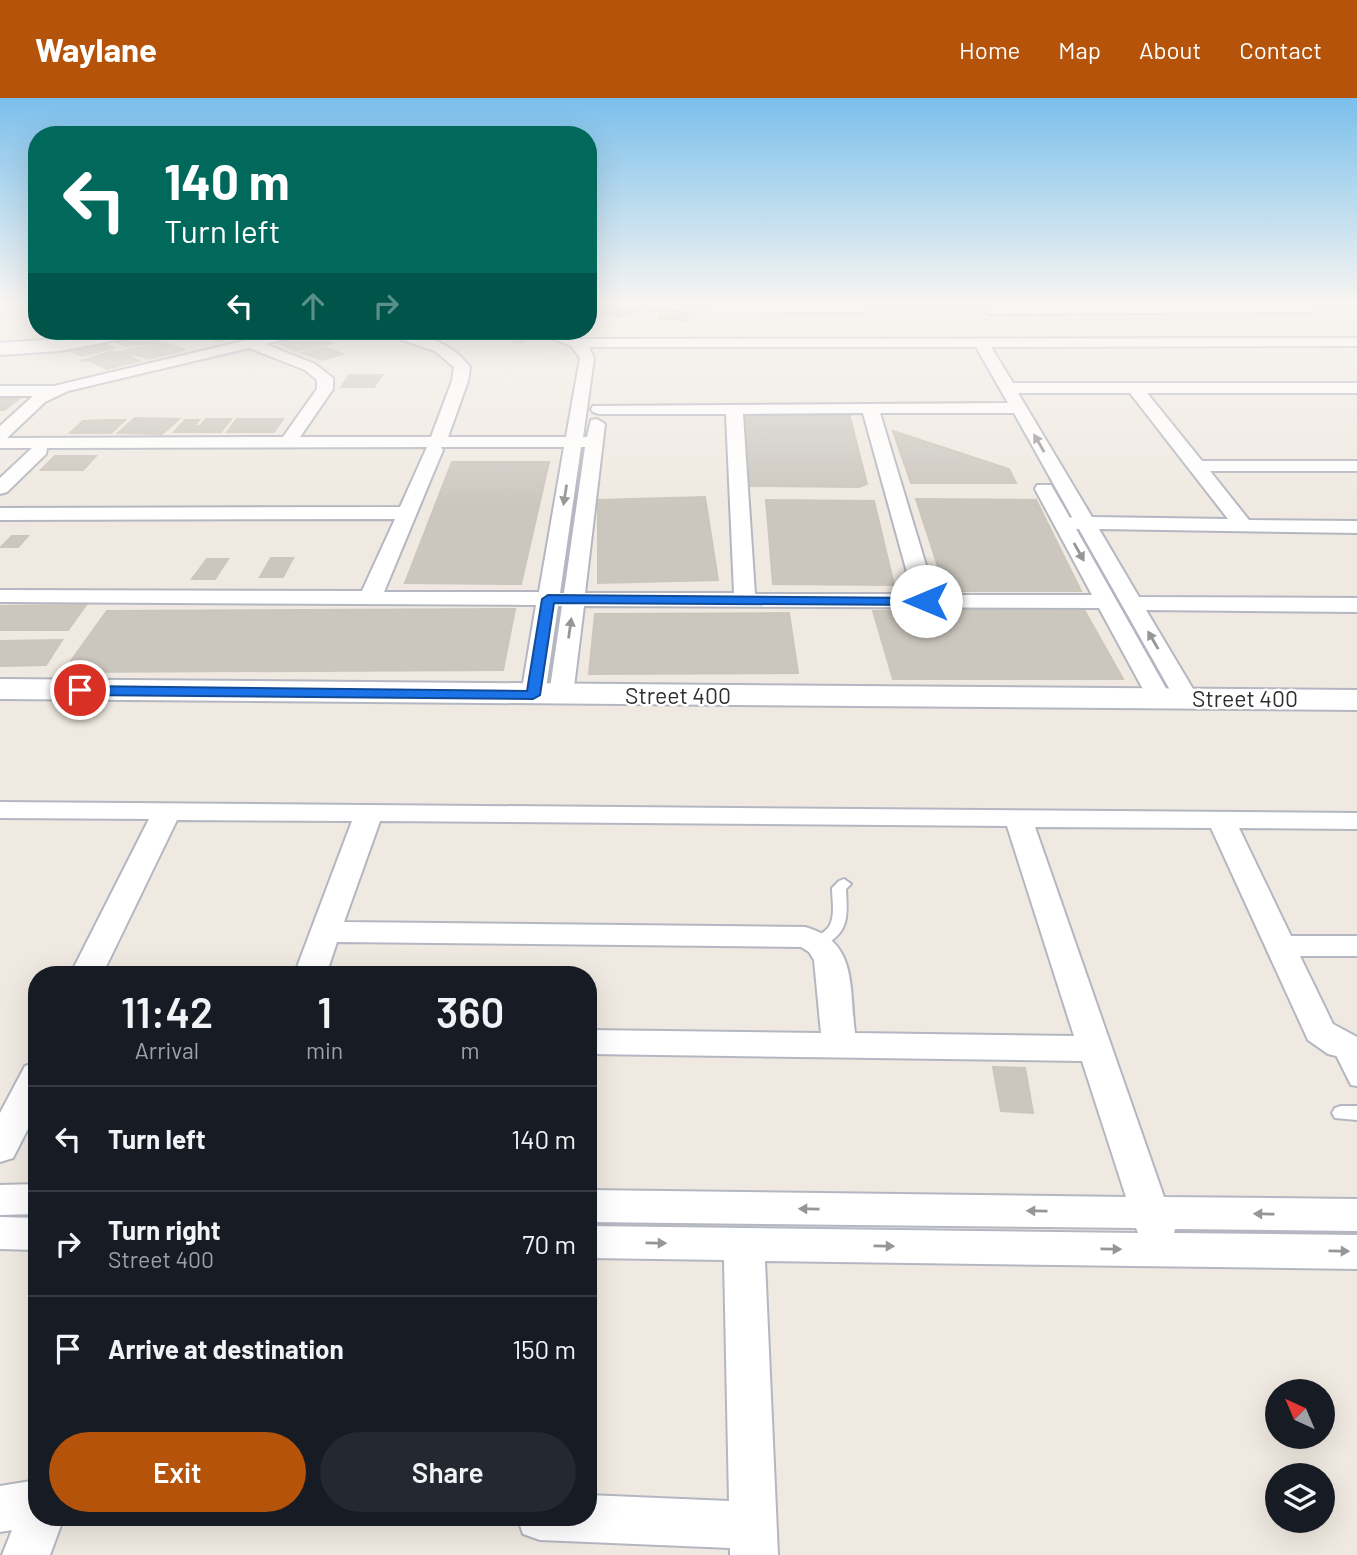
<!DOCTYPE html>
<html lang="en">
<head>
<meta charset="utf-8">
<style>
  :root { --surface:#171b24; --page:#242831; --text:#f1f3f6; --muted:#9ea1a6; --line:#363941; --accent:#b45309 }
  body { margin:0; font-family:Barlow,sans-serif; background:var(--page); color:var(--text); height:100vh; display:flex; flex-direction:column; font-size:26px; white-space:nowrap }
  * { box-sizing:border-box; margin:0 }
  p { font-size:23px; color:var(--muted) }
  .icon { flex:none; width:38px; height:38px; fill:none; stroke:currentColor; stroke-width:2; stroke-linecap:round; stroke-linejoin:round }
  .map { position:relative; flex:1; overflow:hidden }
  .drawer { position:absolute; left:28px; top:868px; width:569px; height:560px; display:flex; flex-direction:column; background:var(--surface); border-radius:28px; box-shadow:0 7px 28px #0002 }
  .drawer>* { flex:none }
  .banner { position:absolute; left:28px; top:28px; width:569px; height:214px; border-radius:28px; box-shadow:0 7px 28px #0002; background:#00695c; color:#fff; overflow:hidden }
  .needle { width:46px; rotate:316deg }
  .controls { position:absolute; left:1265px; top:1281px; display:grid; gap:14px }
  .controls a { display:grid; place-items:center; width:70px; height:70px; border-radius:50%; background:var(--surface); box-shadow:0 7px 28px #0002; font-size:35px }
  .pin { position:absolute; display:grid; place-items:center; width:60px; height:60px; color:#fff; margin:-30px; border:4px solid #fff; border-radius:50%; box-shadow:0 2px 7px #0007 }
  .me { position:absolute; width:77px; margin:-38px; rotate:270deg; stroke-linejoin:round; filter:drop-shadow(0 0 5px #0008) }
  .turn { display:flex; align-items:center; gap:24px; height:147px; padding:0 21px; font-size:32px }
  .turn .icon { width:91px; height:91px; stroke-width:2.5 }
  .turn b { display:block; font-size:49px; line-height:60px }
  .lanes { display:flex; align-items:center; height:66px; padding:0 21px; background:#0003; justify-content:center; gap:35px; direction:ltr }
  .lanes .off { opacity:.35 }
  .eta { display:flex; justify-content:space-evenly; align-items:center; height:119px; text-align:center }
  .eta b { font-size:42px; font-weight:600; line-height:49px }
  .action { display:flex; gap:14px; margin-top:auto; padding:14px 21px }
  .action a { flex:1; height:80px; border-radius:42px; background:var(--accent); color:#fff; font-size:28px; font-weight:600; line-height:80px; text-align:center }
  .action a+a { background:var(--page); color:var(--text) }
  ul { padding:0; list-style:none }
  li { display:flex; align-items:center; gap:21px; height:105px; padding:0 21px; border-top:2px solid var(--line) }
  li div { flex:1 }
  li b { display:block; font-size:26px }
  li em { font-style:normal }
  header { display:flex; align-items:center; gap:42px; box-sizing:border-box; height:98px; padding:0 35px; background:var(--accent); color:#fff }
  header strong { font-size:33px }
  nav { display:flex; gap:38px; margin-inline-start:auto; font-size:24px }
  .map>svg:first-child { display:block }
</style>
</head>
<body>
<header>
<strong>Waylane</strong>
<nav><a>Home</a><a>Map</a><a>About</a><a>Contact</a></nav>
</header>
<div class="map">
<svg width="1357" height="1457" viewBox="0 0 1357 1457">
  <rect width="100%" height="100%" fill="#efe9e1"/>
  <g fill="#cbc7bf" stroke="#cbc5ba" stroke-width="2">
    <polygon points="613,204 640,213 618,219 590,210"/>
    <polygon points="688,215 688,223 659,221 659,216"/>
    <polygon points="360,233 365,234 340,241 320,234"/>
    <polygon points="506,233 526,233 543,238 518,245 493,236"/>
    <polygon points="143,234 160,242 155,243 159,245 124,248 111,241"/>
    <polygon points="217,235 232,240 217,244 202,238"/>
    <polygon points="307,237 332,245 296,253 277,244"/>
    <polygon points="100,243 114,250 82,258 67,251"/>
    <polygon points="166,245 184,252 149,261 123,253"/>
    <polygon points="324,249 343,256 322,262 302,255"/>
    <polygon points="110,254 121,254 140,263 107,271 91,263 81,263"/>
    <polygon points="349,277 382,277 374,289 341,289"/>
    <polygon points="0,300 19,301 4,312 0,312"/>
    <polygon points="743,316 849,316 867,386 859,389 749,388"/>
    <polygon points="135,320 179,321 162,336 118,335"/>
    <polygon points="206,321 231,321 221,334 174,334 185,322 199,322 194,328 200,328"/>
    <polygon points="237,321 283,321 274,334 227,334"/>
    <polygon points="105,322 125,322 111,335 70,335 83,323"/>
    <polygon points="893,333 1009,371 1016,385 911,385"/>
    <polygon points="55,358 96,358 83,372 41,372"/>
    <polygon points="452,364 549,364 521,486 405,485"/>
    <polygon points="705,399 718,482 598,485 598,402"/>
    <polygon points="916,401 1036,402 1081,493 946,493"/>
    <polygon points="766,402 874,403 894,487 773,486"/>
    <polygon points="12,438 28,438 18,449 1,449"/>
    <polygon points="271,460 293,460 283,479 260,479"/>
    <polygon points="207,461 228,461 215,481 192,481"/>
    <polygon points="86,507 68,532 0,532 0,508"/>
    <polygon points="1083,510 1123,581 893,581 873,513"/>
    <polygon points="515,511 503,572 63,574 107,513"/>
    <polygon points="789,515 798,575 589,576 595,516"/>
    <polygon points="62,542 46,567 0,568 0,543"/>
    <polygon points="993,969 1025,970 1033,1015 1001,1013"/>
  </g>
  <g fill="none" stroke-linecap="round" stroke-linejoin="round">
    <defs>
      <g id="lane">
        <path d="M844,781L851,786L846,791C847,813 850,832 829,844C823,848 820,849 812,848L810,844C815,838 823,836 828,830C836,820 832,802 832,790L839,783Z"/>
        <polygon points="1340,941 1346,943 1357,964 1357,988 1351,987 1331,947 1334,943"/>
        <polygon points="1341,1008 1357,1008 1357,1022 1335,1020 1332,1015 1335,1010"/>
      </g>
      <g id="street">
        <polygon points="627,204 861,206 868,210 861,214 681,213 634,208"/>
        <polygon points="1307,207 1314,211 1312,214 989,216 982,212 989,208"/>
        <path d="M285,233H309L307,236L265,246L315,266L333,280V291L300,339H431L452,283L454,269L435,253L385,236L383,233C415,233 450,242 470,269L468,283L448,339H566L580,260L571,248L541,236L539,233H560L579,241L1357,240V248L991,249L1013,285H1357V295H1147L1202,363H1357V373H1210L1249,422L1357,423V435L1099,431L1139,499L1357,500V514L1146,512L1199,601L1196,606L1187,608L1178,606L1079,431H1076L1172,601L1169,606L1160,608L1151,606L1099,510L584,508L573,597L570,602L561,604L552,602L549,597L562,508H558L545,597L542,602L533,604L524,602L521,597L536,507L0,504V492L362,493L395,421L0,422V410L400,409L427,349L47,350L46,356L7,394L0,396V380L32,350H0V328L33,298H0V288H54ZM589,249H976L1008,305L593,308L591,311L593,314L599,316H726L734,495H585L605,326L597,321L591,322L587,339H583L594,260ZM249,250L305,272L317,282V291L283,339L7,340L45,304L68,293ZM1018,295H1130L1228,421L1092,419ZM863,315L913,496H755L743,316ZM880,315H1014L1072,419L1070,420L1051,387H1037L1035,391L1092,497H935ZM441,349H564L539,494H384L443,352ZM581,349H585L564,495H560Z"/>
        <path d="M0,704L1357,715V731L1239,730L1291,838H1357V858H1300L1333,926L1357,939V963L1328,956L1308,942L1211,730L1035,729L1164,1099L1357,1101V1133L1175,1131L1174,1135L1357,1137V1171L765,1163L778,1457H730V1450L540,1442L523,1436L517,1419H588V1397L729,1403L724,1162L588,1160V1128L1138,1135L1136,1130L588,1124V1092L1126,1099L1082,963L588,956V932L821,935L814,862L809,854L801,849L337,844L326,877H294L352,723L177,722L102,877H70L149,721L0,720ZM380,723L1007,728L1074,938L855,935C849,890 858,843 805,829L344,824Z"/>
        <polygon points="37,964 37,1013 13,1060 0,1064 0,1015 25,968"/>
        <polygon points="37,1086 37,1116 0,1117 0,1087"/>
        <polygon points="0,1119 37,1120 37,1152 0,1151"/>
        <polygon points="37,1382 37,1419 64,1419 50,1457 2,1457 12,1432 0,1434 0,1388"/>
      </g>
      <g id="secondary">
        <polygon points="103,233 142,233 132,239 60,253 0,257 0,245 60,241"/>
        <polygon points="0,581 1357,592 1357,612 0,601"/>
      </g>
    </defs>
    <use href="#lane" stroke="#b4b7c1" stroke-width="4"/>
    <use href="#street" stroke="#b4b7c1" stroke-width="4"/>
    <use href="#secondary" stroke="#b4b7c1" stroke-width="4"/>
    <use href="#lane" fill="#fff" fill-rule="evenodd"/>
    <use href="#street" fill="#fff" fill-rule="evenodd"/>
    <use href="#secondary" fill="#fff" fill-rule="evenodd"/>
  </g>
  <defs><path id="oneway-solid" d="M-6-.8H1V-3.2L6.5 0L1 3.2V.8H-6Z" transform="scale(1.75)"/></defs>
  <g fill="#969696">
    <use href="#oneway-solid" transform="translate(1039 345) rotate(-120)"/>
    <use href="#oneway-solid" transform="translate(565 397) rotate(99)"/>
    <use href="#oneway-solid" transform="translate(1079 454) rotate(61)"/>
    <use href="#oneway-solid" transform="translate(570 530) rotate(-82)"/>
    <use href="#oneway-solid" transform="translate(1153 542) rotate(-120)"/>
    <use href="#oneway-solid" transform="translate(809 1111) rotate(-179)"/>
    <use href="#oneway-solid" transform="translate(1037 1113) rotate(-179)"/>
    <use href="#oneway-solid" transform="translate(1264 1116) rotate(-179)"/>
    <use href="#oneway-solid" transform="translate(656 1145) rotate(1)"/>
    <use href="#oneway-solid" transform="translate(884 1148) rotate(1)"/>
    <use href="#oneway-solid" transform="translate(1111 1151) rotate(1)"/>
    <use href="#oneway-solid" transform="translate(1339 1153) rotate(1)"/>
  </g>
  <linearGradient id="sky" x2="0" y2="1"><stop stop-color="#7abfeb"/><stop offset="0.5" stop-color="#f8f5f2"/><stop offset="1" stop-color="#f8f5f2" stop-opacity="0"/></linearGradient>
  <rect width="1357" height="408" fill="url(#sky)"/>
  <polygon fill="#1a73e8" stroke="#114b97" stroke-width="2" points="548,497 926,500 933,503 926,507 554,505 540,597 533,601 80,597 73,592 80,588 527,593 542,501"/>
  <g text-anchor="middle" stroke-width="5" stroke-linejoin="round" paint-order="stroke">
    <g font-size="23" fill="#2e2e2e" stroke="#fff">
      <text x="678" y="606">Street 400</text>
      <text x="1245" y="609">Street 400</text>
    </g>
  </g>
</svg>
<div class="controls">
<a><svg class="needle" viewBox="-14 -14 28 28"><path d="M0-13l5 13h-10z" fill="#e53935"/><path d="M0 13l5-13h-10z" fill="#9ea1a6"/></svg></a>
<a><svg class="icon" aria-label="layers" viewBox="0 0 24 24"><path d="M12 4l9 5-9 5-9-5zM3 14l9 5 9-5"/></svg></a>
</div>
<div class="pin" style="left:80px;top:592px;background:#d93025"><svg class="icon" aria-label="arrive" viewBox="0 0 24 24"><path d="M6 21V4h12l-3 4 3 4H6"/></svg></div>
<svg class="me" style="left:926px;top:503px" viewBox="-20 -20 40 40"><circle r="19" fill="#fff"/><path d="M0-13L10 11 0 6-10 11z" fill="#1a73e8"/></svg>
<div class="banner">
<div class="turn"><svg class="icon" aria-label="left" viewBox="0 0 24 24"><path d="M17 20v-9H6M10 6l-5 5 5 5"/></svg><div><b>140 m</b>Turn left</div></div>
<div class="lanes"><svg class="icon" aria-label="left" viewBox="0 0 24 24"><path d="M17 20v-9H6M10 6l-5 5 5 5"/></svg><svg class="icon off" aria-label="ahead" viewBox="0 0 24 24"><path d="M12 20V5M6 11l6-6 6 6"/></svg><svg class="icon off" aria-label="right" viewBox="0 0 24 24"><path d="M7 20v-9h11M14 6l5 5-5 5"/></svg></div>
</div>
<section class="drawer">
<div class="eta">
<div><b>11:42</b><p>Arrival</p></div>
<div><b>1</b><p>min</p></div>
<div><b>360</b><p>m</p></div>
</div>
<ul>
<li><svg class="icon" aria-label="left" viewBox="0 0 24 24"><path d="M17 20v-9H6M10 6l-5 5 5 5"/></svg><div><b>Turn left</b></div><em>140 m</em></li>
<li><svg class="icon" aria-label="right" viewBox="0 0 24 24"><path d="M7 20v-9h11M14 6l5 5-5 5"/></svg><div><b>Turn right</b><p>Street 400</p></div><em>70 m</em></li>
<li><svg class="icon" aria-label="arrive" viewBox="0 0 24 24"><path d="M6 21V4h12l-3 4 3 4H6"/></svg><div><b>Arrive at destination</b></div><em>150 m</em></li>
</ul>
<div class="action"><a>Exit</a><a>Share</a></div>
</section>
</div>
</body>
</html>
